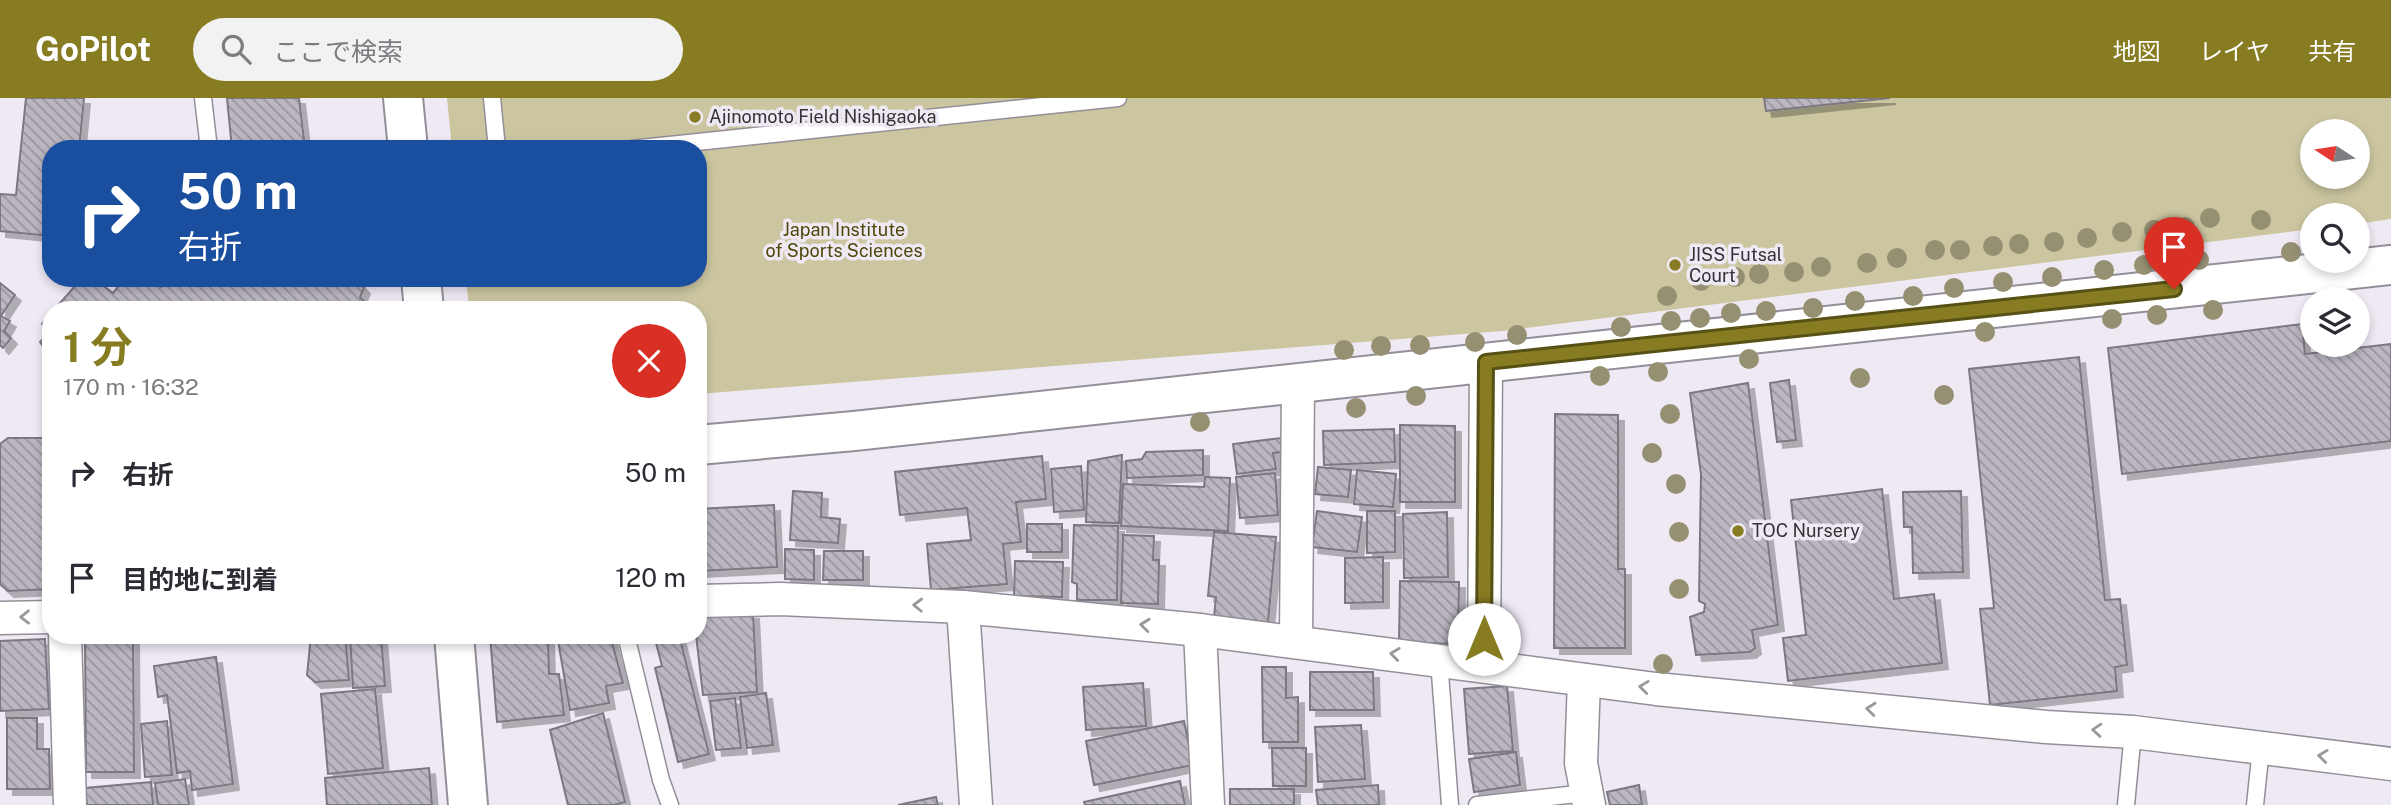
<!DOCTYPE html>
<html lang="ja">
<head>
<meta charset="utf-8">
<style>
  :root { --surface:#fff; --page:#f2f2f3; --text:#2b2b33; --muted:#7c7c81; --accent:#877c22 }
  body { margin:0; font-family:"Public Sans","Noto Sans JP",sans-serif; background:var(--page); color:var(--text); height:100vh; display:flex; flex-direction:column; font-size:26px; white-space:nowrap }
  * { box-sizing:border-box; margin:0 }
  p { font-size:23px; color:var(--muted) }
  .icon { flex:none; width:38px; height:38px; fill:none; stroke:currentColor; stroke-width:2; stroke-linecap:round; stroke-linejoin:round }
  .map { position:relative; flex:1; overflow:hidden }
  .sheet { position:absolute; left:42px; top:203px; width:665px; height:343px; display:flex; flex-direction:column; background:var(--surface); border-radius:28px; box-shadow:0 4px 10px #0003 }
  .sheet>* { flex:none }
  .hud { position:absolute; left:42px; top:42px; width:665px; height:147px; border-radius:28px; box-shadow:0 4px 10px #0003; background:#1a4fa0; color:#fff; overflow:hidden }
  .needle { width:46px; rotate:282deg }
  .buttons { position:absolute; left:2300px; top:21px; display:grid; gap:14px }
  .buttons a { display:grid; place-items:center; width:70px; height:70px; border-radius:50%; background:var(--surface); box-shadow:0 4px 10px #0003; font-size:35px }
  .pin { position:absolute; display:grid; place-items:center; width:60px; height:60px; color:#fff; margin:-72px -30px; border-radius:50% 50% 50% 0; rotate:-45deg; box-shadow:0 0 7px #0007 }
  .pin .icon { rotate:45deg }
  .me { position:absolute; width:77px; margin:-38px; rotate:0deg; stroke-linejoin:round; filter:drop-shadow(0 0 5px #0008) }
  .turn { display:flex; align-items:center; gap:24px; height:147px; padding:0 21px; font-size:32px }
  .turn .icon { width:91px; height:91px; stroke-width:2.5 }
  .turn b { display:block; font-size:49px; line-height:60px }
  .round { display:grid; place-items:center; flex:none; width:74px; height:74px; border-radius:37px; background:var(--page) }
  .overview { display:flex; align-items:center; justify-content:space-between; height:119px; padding:0 21px }
  h1 { font-size:42px; font-weight:700; line-height:52px; color:var(--accent) }
  ul { padding:0; list-style:none }
  li { display:flex; align-items:center; gap:21px; height:105px; padding:0 21px }
  li div { flex:1 }
  li b { display:block; font-size:26px }
  li em { font-style:normal }
  header { display:flex; align-items:center; gap:42px; box-sizing:border-box; height:98px; padding:0 35px; background:var(--accent); color:#fff }
  header strong { font-size:33px }
  nav { display:flex; gap:38px; margin-inline-start:auto; font-size:24px }
  .search { width:490px; height:63px; background:var(--page); display:flex; align-items:center; gap:18px; box-sizing:border-box; padding:0 24px; border-radius:38px; color:var(--muted); font-size:26px }
  .map>svg:first-child { display:block }
</style>
</head>
<body>
<header>
<strong>GoPilot</strong>
<div class="search"><svg class="icon" aria-label="search" viewBox="0 0 24 24"><circle cx="10" cy="10" r="6"/><path d="M15 15l6 6"/></svg>ここで検索</div>
<nav><a>地図</a><a>レイヤ</a><a>共有</a></nav>
</header>
<div class="map">
<svg width="2391" height="707" viewBox="0 0 2391 707">
  <defs>
    <pattern id="building-back-hatch" width="6" height="6" patternUnits="userSpaceOnUse" patternTransform="scale(1.75)"><rect width="6" height="6" fill="#bbb6c0"/><path d="M-1 5l2 2M0 0l6 6M5-1l2 2" fill="none" stroke="#99959d"/></pattern>
    <filter id="shadow"><feDropShadow dx="6" dy="6" stdDeviation="0" flood-color="#0004"/></filter>
  </defs>
  <rect width="100%" height="100%" fill="#efe9f4"/>
  <path fill="#cbc6a0" fill-rule="evenodd" d="M447,0H2391V121L2357,126V117H2312V131L1502,233L698,296V212H469L466,180H698V51H452ZM2312,33H2357V79H2312Z"/>
  <g fill="url(#building-back-hatch)" stroke="#7c7781" stroke-width="2" filter="url(#shadow)">
    <polygon points="26,0 84,0 79,51 51,51 51,138 0,133 0,96 16,97"/>
    <polygon points="227,0 299,0 305,51 232,51"/>
    <polygon points="1764,0 1890,0 1766,13"/>
    <polygon points="82,180 93,180 113,195 125,180 149,181 161,189 170,180 203,180 213,183 216,180 252,180 255,183 259,180 355,180 364,190 360,199 372,212 54,212"/>
    <polygon points="0,185 15,197 1,218 10,223 4,233 11,240 3,250 0,247"/>
    <polygon points="51,215 51,248 46,252 40,244 50,234 42,226"/>
    <polygon points="2302,226 2305,256 2391,246 2391,343 2122,376 2108,250"/>
    <polygon points="2079,259 2105,502 2120,501 2127,567 2115,569 2117,593 1990,607 1980,511 1994,510 1969,271"/>
    <polygon points="1789,282 1796,342 1777,344 1770,285"/>
    <polygon points="1748,285 1778,527 1752,532 1755,550 1750,554 1696,557 1690,519 1704,514 1705,506 1699,503 1701,376 1690,295"/>
    <polygon points="1555,316 1618,317 1618,471 1625,471 1625,550 1554,550"/>
    <polygon points="1400,327 1455,328 1455,404 1400,404"/>
    <polygon points="1394,331 1395,364 1324,367 1323,333"/>
    <polygon points="8,340 51,340 51,491 8,493 0,486 0,346"/>
    <polygon points="1281,340 1283,354 1273,355 1276,371 1237,376 1233,346"/>
    <polygon points="1203,352 1203,377 1127,380 1126,363 1142,361 1146,354"/>
    <polygon points="1122,357 1119,425 1086,424 1088,363"/>
    <polygon points="1042,358 1046,401 1016,404 1021,444 1003,446 1007,486 931,492 927,446 971,442 967,410 900,417 895,374"/>
    <polygon points="1081,368 1084,412 1054,414 1051,371"/>
    <polygon points="1318,369 1351,372 1348,399 1315,396"/>
    <polygon points="1357,372 1396,376 1393,409 1354,406"/>
    <polygon points="1275,375 1278,417 1240,420 1236,379"/>
    <polygon points="1205,379 1230,380 1228,433 1121,428 1123,386 1204,389"/>
    <polygon points="1882,391 1894,501 1934,496 1942,565 1788,583 1783,540 1806,537 1791,402"/>
    <polygon points="793,393 822,395 821,419 840,421 838,445 790,442"/>
    <polygon points="1961,393 1963,474 1913,475 1912,429 1904,429 1903,394"/>
    <polygon points="774,407 777,469 698,473 698,411"/>
    <polygon points="1317,413 1362,419 1357,454 1312,449"/>
    <polygon points="1367,413 1395,413 1395,454 1367,455"/>
    <polygon points="1447,414 1448,479 1404,480 1403,416"/>
    <rect x="1027" y="426" width="35" height="28"/>
    <polygon points="1074,427 1118,428 1117,502 1077,502 1077,486 1072,484"/>
    <polygon points="1214,434 1276,439 1268,524 1214,519 1216,499 1208,498"/>
    <polygon points="1123,437 1154,438 1153,462 1159,462 1158,506 1121,505"/>
    <polygon points="785,451 814,452 814,482 785,481"/>
    <polygon points="824,453 863,453 863,482 823,482"/>
    <polygon points="1383,459 1383,504 1345,505 1345,460"/>
    <polygon points="1015,463 1063,464 1062,499 1014,498"/>
    <polygon points="1400,483 1459,484 1458,546 1399,544"/>
    <polygon points="753,515 757,594 703,597 696,537 698,537 698,516"/>
    <polygon points="85,537 133,537 134,674 86,674"/>
    <polygon points="311,537 345,537 349,582 315,584 307,577"/>
    <polygon points="350,537 381,537 385,588 353,590"/>
    <polygon points="490,537 548,537 549,576 559,576 564,617 497,624"/>
    <polygon points="557,537 610,537 623,585 606,588 609,605 570,612"/>
    <polygon points="654,537 679,537 709,656 678,664 655,570 662,568"/>
    <polygon points="45,541 49,611 0,613 0,543"/>
    <polygon points="216,559 233,686 192,692 190,673 177,675 167,597 158,599 154,568"/>
    <polygon points="1262,569 1286,569 1286,600 1298,599 1298,644 1263,644"/>
    <polygon points="1310,574 1373,574 1374,612 1310,612"/>
    <polygon points="1143,585 1146,628 1086,632 1083,589"/>
    <polygon points="1507,588 1513,653 1469,656 1464,591"/>
    <polygon points="375,591 383,670 328,676 321,596"/>
    <polygon points="766,595 773,647 747,650 740,599"/>
    <polygon points="735,600 741,650 716,652 710,603"/>
    <polygon points="603,615 625,704 614,707 568,707 550,632"/>
    <polygon points="7,620 37,620 37,651 49,651 50,691 7,691"/>
    <polygon points="167,623 172,677 145,679 141,626"/>
    <polygon points="1184,623 1193,667 1094,687 1086,643"/>
    <polygon points="1361,627 1365,681 1318,684 1315,629"/>
    <polygon points="1272,650 1306,650 1306,688 1273,688"/>
    <polygon points="1516,654 1520,687 1474,694 1469,661"/>
    <polygon points="429,670 432,707 327,707 325,680"/>
    <polygon points="185,681 189,707 158,707 155,685"/>
    <polygon points="1180,683 1185,707 1085,707 1084,704"/>
    <polygon points="151,684 153,707 87,707 85,690"/>
    <polygon points="1378,687 1379,707 1318,707 1316,692"/>
    <polygon points="1639,687 1642,707 1610,707 1607,694"/>
    <rect x="1230" y="691" width="64" height="16"/>
    <polygon points="936,699 938,707 898,707"/>
  </g>
  <g fill="none" stroke-linecap="round" stroke-linejoin="round">
    <defs>
      <g id="service">
        <polyline points="203,0 209,51"/>
        <polyline points="492,0 497,51"/>
        <polyline points="631,51 1118,0"/>
        <polyline points="626,537 661,682 670,707"/>
        <polyline points="1439,562 1450,707"/>
        <polyline points="1477,707 1586,695"/>
        <polyline points="2126,707 2133,634"/>
        <polyline points="2255,707 2261,650"/>
      </g>
      <g id="minor">
        <polyline points="698,503 780,501 963,509 1200,532 1656,591 2046,629 2133,634 2391,666"/>
        <polyline points="963,509 976,707"/>
        <polyline points="0,520 51,519"/>
        <polyline points="1200,532 1208,707"/>
        <polyline points="65,537 70,707"/>
        <polyline points="1296,544 1298,285"/>
        <polyline points="1484,568 1486,264"/>
        <polyline points="1584,582 1581,665 1589,707"/>
      </g>
      <g id="tertiary">
        <polyline points="403,0 408,51"/>
        <polyline points="421,180 424,212"/>
        <polyline points="698,347 854,333 2391,167"/>
        <polyline points="454,537 468,707"/>
      </g>
    </defs>
    <use href="#service" stroke="#938e98" stroke-width="19"/>
    <use href="#minor" stroke="#938e98" stroke-width="35"/>
    <use href="#tertiary" stroke="#938e98" stroke-width="42"/>
    <use href="#service" stroke="#fff" stroke-width="16"/>
    <use href="#minor" stroke="#fff" stroke-width="32"/>
    <use href="#tertiary" stroke="#fff" stroke-width="38"/>
  </g>
  <g fill="#969073">
    <circle cx="2210" cy="120" r="10"/>
    <circle cx="2261" cy="122" r="10"/>
    <circle cx="2185" cy="129" r="10"/>
    <circle cx="2154" cy="132" r="10"/>
    <circle cx="2122" cy="134" r="10"/>
    <circle cx="2087" cy="140" r="10"/>
    <circle cx="2054" cy="144" r="10"/>
    <circle cx="2019" cy="146" r="10"/>
    <circle cx="1993" cy="148" r="10"/>
    <circle cx="1935" cy="152" r="10"/>
    <circle cx="1960" cy="152" r="10"/>
    <circle cx="2291" cy="154" r="10"/>
    <circle cx="1897" cy="160" r="10"/>
    <circle cx="2199" cy="162" r="10"/>
    <circle cx="1867" cy="165" r="10"/>
    <circle cx="2144" cy="167" r="10"/>
    <circle cx="1821" cy="169" r="10"/>
    <circle cx="2104" cy="172" r="10"/>
    <circle cx="1794" cy="174" r="10"/>
    <circle cx="1759" cy="176" r="10"/>
    <circle cx="1735" cy="179" r="10"/>
    <circle cx="2052" cy="179" r="10"/>
    <circle cx="1701" cy="183" r="10"/>
    <circle cx="2003" cy="184" r="10"/>
    <circle cx="1954" cy="190" r="10"/>
    <circle cx="1667" cy="198" r="10"/>
    <circle cx="1913" cy="198" r="10"/>
    <circle cx="1855" cy="203" r="10"/>
    <circle cx="1813" cy="210" r="10"/>
    <circle cx="2213" cy="212" r="10"/>
    <circle cx="1766" cy="213" r="10"/>
    <circle cx="1731" cy="215" r="10"/>
    <circle cx="2157" cy="217" r="10"/>
    <circle cx="1700" cy="220" r="10"/>
    <circle cx="2112" cy="221" r="10"/>
    <circle cx="1671" cy="223" r="10"/>
    <circle cx="1621" cy="229" r="10"/>
    <circle cx="1985" cy="234" r="10"/>
    <circle cx="1517" cy="237" r="10"/>
    <circle cx="1475" cy="244" r="10"/>
    <circle cx="1420" cy="247" r="10"/>
    <circle cx="1381" cy="248" r="10"/>
    <circle cx="1344" cy="252" r="10"/>
    <circle cx="1749" cy="261" r="10"/>
    <circle cx="1658" cy="274" r="10"/>
    <circle cx="1600" cy="278" r="10"/>
    <circle cx="1860" cy="280" r="10"/>
    <circle cx="1944" cy="297" r="10"/>
    <circle cx="1416" cy="298" r="10"/>
    <circle cx="1356" cy="310" r="10"/>
    <circle cx="1670" cy="316" r="10"/>
    <circle cx="1200" cy="324" r="10"/>
    <circle cx="1652" cy="355" r="10"/>
    <circle cx="1676" cy="386" r="10"/>
    <circle cx="1679" cy="434" r="10"/>
    <circle cx="1679" cy="491" r="10"/>
    <circle cx="1663" cy="566" r="10"/>
  </g>
  <defs><path id="oneway-chevron" d="M-2-3.5L2.5 0L-2 3.5" fill="none" stroke-width="1.6" stroke-linecap="round" stroke-linejoin="round" transform="scale(1.75)"/></defs>
  <g stroke="#9a989a">
    <use href="#oneway-chevron" transform="translate(918 507) rotate(-178)"/>
    <use href="#oneway-chevron" transform="translate(25 519) rotate(179)"/>
    <use href="#oneway-chevron" transform="translate(1145 527) rotate(-174)"/>
    <use href="#oneway-chevron" transform="translate(1395 556) rotate(-173)"/>
    <use href="#oneway-chevron" transform="translate(1644 589) rotate(-173)"/>
    <use href="#oneway-chevron" transform="translate(1871 611) rotate(-174)"/>
    <use href="#oneway-chevron" transform="translate(2097 632) rotate(-176)"/>
    <use href="#oneway-chevron" transform="translate(2323 658) rotate(-173)"/>
  </g>
  <g fill="none" stroke-linecap="round" stroke-linejoin="round">
    <defs>
      <polyline id="route" points="1484,541 1486,264 2174,191"/>
    </defs>
    <use href="#route" stroke="#585116" stroke-width="18"/>
    <use href="#route" stroke="#877c22" stroke-width="12"/>
  </g>
  <g fill="#877c22" stroke="#efe9f4" stroke-width="2.5">
    <circle cx="695" cy="19" r="7"/>
    <circle cx="1675" cy="167" r="7"/>
    <circle cx="1738" cy="433" r="7"/>
  </g>
  <g text-anchor="middle" stroke-width="7" stroke-linejoin="round" paint-order="stroke">
    <g font-size="18" fill="#343236" stroke="#efe9f4" text-anchor="start">
      <text x="709" y="25">Ajinomoto Field Nishigaoka</text>
      <text x="1689" y="163">JISS Futsal<tspan x="1689" dy="21">Court</tspan></text>
      <text x="1752" y="439">TOC Nursery</text>
    </g>
    <g font-size="18" fill="#4e470a" stroke="#efe9f4">
      <text x="844" y="138">Japan Institute<tspan x="844" dy="21">of Sports Sciences</tspan></text>
    </g>
  </g>
</svg>
<div class="buttons">
<a><svg class="needle" viewBox="-14 -14 28 28"><path d="M0-13l5 13h-10z" fill="#e53935"/><path d="M0 13l5-13h-10z" fill="#7c7c81"/></svg></a>
<a><svg class="icon" aria-label="search" viewBox="0 0 24 24"><circle cx="10" cy="10" r="6"/><path d="M15 15l6 6"/></svg></a>
<a><svg class="icon" aria-label="layers" viewBox="0 0 24 24"><path d="M12 4l9 5-9 5-9-5zM3 14l9 5 9-5"/></svg></a>
</div>
<div class="pin" style="left:2174px;top:191px;background:#d93025"><svg class="icon" aria-label="arrive" viewBox="0 0 24 24"><path d="M6 21V4h12l-3 4 3 4H6"/></svg></div>
<svg class="me" style="left:1484px;top:541px" viewBox="-20 -20 40 40"><circle r="19" fill="#fff"/><path d="M0-13L10 11 0 6-10 11z" fill="#877c22"/></svg>
<div class="hud">
<div class="turn"><svg class="icon" aria-label="right" viewBox="0 0 24 24"><path d="M7 20v-9h11M14 6l5 5-5 5"/></svg><div><b>50 m</b>右折</div></div>
</div>
<section class="sheet">
<div class="overview"><div><h1>1 分</h1><p>170 m · 16:32</p></div><a class="round" style="background:#d93025;color:#fff"><svg class="icon" aria-label="close" viewBox="0 0 24 24"><path d="M6 6l12 12M18 6L6 18"/></svg></a></div>
<ul>
<li><svg class="icon" aria-label="right" viewBox="0 0 24 24"><path d="M7 20v-9h11M14 6l5 5-5 5"/></svg><div><b>右折</b></div><em>50 m</em></li>
<li><svg class="icon" aria-label="arrive" viewBox="0 0 24 24"><path d="M6 21V4h12l-3 4 3 4H6"/></svg><div><b>目的地に到着</b></div><em>120 m</em></li>
</ul>
</section>
</div>
</body>
</html>
